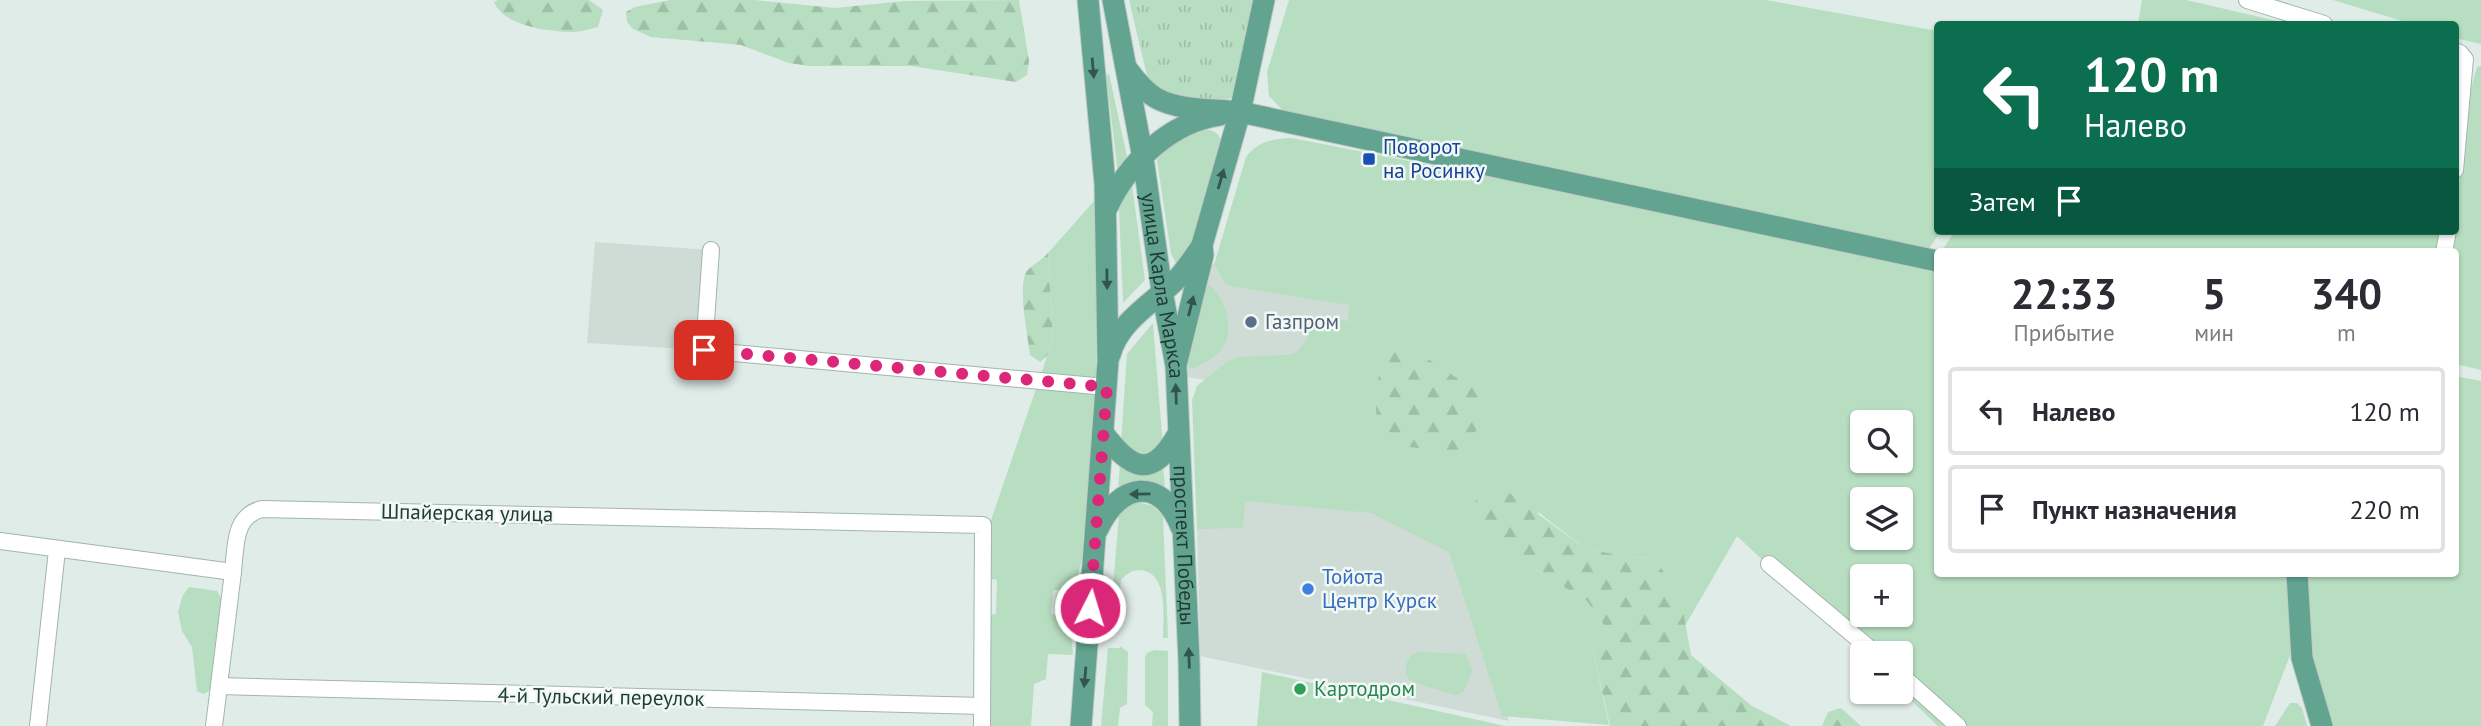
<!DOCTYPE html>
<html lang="ru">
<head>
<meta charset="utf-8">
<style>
  :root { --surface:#fff; --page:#f7f7f7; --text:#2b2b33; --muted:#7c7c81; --line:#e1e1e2 }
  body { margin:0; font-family:"PT Sans",sans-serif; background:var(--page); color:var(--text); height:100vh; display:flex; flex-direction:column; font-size:26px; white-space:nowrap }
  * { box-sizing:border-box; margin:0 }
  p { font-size:23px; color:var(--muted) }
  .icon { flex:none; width:38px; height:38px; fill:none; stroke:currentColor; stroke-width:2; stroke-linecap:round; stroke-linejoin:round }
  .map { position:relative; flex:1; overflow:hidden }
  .panel { position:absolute; left:1934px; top:248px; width:525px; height:329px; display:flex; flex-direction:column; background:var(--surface); border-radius:7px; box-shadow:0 2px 5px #0004 }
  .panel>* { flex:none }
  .banner { position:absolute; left:1934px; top:21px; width:525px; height:214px; border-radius:7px; box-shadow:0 2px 5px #0004; background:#0b6e4f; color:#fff; overflow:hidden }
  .buttons { position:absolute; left:1850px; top:410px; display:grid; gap:14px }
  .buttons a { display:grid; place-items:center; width:63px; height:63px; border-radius:7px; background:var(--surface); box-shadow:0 2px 5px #0004; font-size:35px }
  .pin { position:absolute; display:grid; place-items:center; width:60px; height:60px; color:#fff; margin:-30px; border-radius:14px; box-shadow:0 4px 10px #0006 }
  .me { position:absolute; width:77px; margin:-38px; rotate:5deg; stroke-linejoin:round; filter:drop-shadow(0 0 5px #0008) }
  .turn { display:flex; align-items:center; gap:24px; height:147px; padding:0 35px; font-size:32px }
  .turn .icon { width:91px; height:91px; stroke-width:2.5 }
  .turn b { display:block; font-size:49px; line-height:60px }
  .then { display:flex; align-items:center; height:66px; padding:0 35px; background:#0003; gap:14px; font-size:26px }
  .eta { display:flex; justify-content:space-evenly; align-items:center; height:119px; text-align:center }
  .eta b { font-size:42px; font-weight:800; line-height:49px }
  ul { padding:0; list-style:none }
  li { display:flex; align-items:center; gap:21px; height:88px; margin:0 14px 10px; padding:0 21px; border:4px solid var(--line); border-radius:7px }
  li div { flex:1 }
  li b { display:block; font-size:26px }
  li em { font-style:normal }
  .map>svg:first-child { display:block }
</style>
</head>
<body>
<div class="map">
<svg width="2481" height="726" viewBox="0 0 2481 726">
  <defs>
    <pattern id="forest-firs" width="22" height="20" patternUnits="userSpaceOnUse" patternTransform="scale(1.75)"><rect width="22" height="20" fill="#b8dec1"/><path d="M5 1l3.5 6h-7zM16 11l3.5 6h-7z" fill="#9ebfa6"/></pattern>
    <pattern id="park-tufts" width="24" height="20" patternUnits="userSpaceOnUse" patternTransform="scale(1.75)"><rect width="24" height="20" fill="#b8dec1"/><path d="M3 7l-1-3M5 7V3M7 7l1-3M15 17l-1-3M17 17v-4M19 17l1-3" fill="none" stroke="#9ebfa6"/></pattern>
  </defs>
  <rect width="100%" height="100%" fill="#e0ece7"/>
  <g fill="#cfdcd5">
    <polygon points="595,242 711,250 704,350 587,343"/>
    <polygon points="1205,262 1359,290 1342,400 1186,377 1192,324"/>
    <polygon points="1237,498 1370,506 1454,549 1509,721 1200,656 1197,521 1237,521"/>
  </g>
  <g fill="#b8dec1" fill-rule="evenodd">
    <polygon points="1289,0 1766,0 1937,31 1937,231 1941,231 1928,250 1288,116 1269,96 1267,72"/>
    <polygon points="2142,0 2186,0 2290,24 2138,24"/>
    <polygon points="2333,0 2481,0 2481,44 2455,38 2455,24 2412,24"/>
    <polygon points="2481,66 2481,370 2455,364 2455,252 2449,252 2455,231 2465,110 2477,67"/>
    <polygon points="1109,74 1128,161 1118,173 1106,75"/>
    <path d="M1205,129C1210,130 1216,131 1219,136C1228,152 1194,234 1187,254L1177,265L1171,254L1157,160C1166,144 1188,133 1205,129Z"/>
    <path d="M1292,138L1694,217L1937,273V574H2287L2292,650L2263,726H1938L1901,691L1900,653L1862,654L1737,536L1685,626L1681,599L1655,558L1631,557L1586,549L1538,512L1529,566L1587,601L1609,632L1593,651L1609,725L1502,716L1449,552L1371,513L1245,501L1243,528L1197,529L1192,400L1197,386L1228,361L1238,357L1287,355L1297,352L1307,339L1309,318L1348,321L1349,305L1230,286L1226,284L1214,265L1246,157C1258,141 1272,139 1292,138ZM1862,422H1900V460H1862ZM1862,499H1900V537H1862ZM1862,576H1900V614H1862Z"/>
    <polygon points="1132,185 1145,280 1123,303 1119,208 1121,199"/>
    <polygon points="1094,201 1097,265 1096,377 1082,559 1075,586 1066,590 1053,590 1051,614 1060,616 1070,624 1073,655 1048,654 1046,679 1034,684 1031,726 985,726 988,615 996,614 997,580 988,578 990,523 1053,339 1048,253"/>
    <polygon points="1955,231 2442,231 2439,252 1941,252"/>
    <path d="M1207,283C1225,294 1238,334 1220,351C1213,359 1201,365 1191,369L1187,364L1191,335Z"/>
    <polygon points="1153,323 1163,447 1154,454 1139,456 1121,442 1127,354"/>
    <polygon points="2455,376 2481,381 2481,726 2328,726 2311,650 2306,574 2455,574"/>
    <polygon points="1120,464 1163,464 1165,491 1118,489"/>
    <path d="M1137,502L1153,506L1163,516L1168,638H1163C1163,618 1169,572 1140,570C1132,570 1126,574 1121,580L1115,635H1109L1119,515L1126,506Z"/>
    <polygon points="189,587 217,591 222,600 215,681 208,692 203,694 197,691 192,647 182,631 178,612 183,595"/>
    <polygon points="1120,646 1128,652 1127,704 1120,708 1118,726 1101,726 1108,648 1120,648"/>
    <polygon points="1154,650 1168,651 1168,726 1152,726 1153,712 1145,705 1145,657 1147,653"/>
    <path d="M1419,652L1466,654L1472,670C1468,681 1467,695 1454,695L1413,682L1408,678C1403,666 1407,655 1419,652Z"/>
    <polygon points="1262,672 1505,726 1257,726"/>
    <polygon points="2290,703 2297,703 2302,708 2307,726 2275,726"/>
  </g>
  <g fill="url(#forest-firs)">
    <path d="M498,0H589L603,10L598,27C589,29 579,33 570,32C547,31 504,26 494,2Z"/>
    <polygon points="670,0 755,0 835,8 904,1 1019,0 1029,61 1027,75 1016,82 911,66 809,66 789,63 741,45 651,37 633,29 627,22 626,12 635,7"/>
    <path d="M1048,253L1053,339L1047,356L1040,362L1030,355C1028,337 1017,285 1027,271C1031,266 1043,259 1048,253Z"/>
    <polygon points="1410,347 1478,392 1481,424 1459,453 1393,445 1377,426 1375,386 1390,350"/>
    <polygon points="1497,484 1586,549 1631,557 1655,558 1681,599 1691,655 1752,706 1791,726 1610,726 1593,651 1609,632 1587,601 1529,566 1482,527 1472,509 1478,497"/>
    <polygon points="1841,708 1861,726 1822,726 1828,712"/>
  </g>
  <path fill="url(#park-tufts)" d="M1129,0H1262L1233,97C1207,108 1173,96 1149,84Z"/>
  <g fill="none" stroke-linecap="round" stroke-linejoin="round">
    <defs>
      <g id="minor">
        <polyline points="2247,0 2324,24"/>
        <polyline points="2455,51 2460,53 2465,59 2455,170"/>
        <polyline points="2444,252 2448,231"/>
        <polyline points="690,349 1106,387"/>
        <polyline points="704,350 711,250"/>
        <path d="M0,541L233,572C236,547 233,516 262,509L983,525L982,726"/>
        <polyline points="1769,564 1875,653"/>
        <polyline points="1900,674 1958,726"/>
        <polyline points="220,686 982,706"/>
        <polyline points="38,726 57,550"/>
        <polyline points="214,726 233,572"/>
      </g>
      <g id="major">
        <path id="s1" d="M1113,0L1143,158L1162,291L1176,366L1189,661L1190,726"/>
        <path d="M1128,70C1136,81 1144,91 1156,98C1179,111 1214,109 1240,112L1937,261"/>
        <path d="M1107,208C1128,163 1170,122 1220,115"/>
        <path d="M1110,355C1119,320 1155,302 1178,278C1187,268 1194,257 1201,247"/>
        <polyline points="1177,361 1203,255 1202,245 1240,112 1264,0"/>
        <path d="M1103,433C1131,469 1151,481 1178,434"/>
        <path d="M1098,529C1119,483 1161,475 1181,527"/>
        <polyline points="2297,574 2302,658 2322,726"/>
        <polyline points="1081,726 1108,361 1105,184 1088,0"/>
      </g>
    </defs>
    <use href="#minor" stroke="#a3b4ae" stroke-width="18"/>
    <use href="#major" stroke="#c1c9c6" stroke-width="23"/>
    <use href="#minor" stroke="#fff" stroke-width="16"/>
    <use href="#major" stroke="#63a491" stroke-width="21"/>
  </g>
  <defs><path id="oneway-solid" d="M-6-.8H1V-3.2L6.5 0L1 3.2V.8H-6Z" transform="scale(1.75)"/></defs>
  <g fill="#31574c">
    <use href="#oneway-solid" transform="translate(1093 68) rotate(85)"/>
    <use href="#oneway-solid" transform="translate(1221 179) rotate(-74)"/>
    <use href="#oneway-solid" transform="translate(1107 279) rotate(89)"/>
    <use href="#oneway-solid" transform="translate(1191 306) rotate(-76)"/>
    <use href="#oneway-solid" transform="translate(1176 394) rotate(-92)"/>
    <use href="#oneway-solid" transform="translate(1140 494) rotate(179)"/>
    <use href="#oneway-solid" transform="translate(1189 658) rotate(-92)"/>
    <use href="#oneway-solid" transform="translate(1085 677) rotate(95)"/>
  </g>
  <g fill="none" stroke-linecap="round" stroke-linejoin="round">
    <polyline stroke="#db2777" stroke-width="12" stroke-dasharray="0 21.6" points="704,350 1107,387 1090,608"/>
  </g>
  <rect fill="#1a4fb4" stroke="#f1f8f5" stroke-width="2.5" x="1362" y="152" width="14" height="14" rx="3.5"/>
  <circle fill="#5c6f8a" stroke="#f1f8f5" stroke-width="2.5" cx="1251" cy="322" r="7"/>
  <circle fill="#3f7fe0" stroke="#f1f8f5" stroke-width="2.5" cx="1308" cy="589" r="7"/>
  <circle fill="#2e9e5b" stroke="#f1f8f5" stroke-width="2.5" cx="1300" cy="689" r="7"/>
  <g text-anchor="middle" stroke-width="5" stroke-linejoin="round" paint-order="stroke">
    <g font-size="21" fill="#164399" stroke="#f1f8f5" text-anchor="start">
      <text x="1383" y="154">Поворот<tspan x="1383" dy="24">на Росинку</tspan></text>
    </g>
    <g font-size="21" fill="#203d35" stroke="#f1f8f5">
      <text dy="7" stroke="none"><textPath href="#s1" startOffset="290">улица Карла Маркса</textPath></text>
      <text transform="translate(467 513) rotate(1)" y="7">Шпайерская улица</text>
      <text dy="7" stroke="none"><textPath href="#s1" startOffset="551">проспект Победы</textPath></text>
      <text transform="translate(601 697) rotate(1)" y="7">4-й Тульский переулок</text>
    </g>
    <g font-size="21" fill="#4e5e75" stroke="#f1f8f5" text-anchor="start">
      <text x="1265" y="329">Газпром</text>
    </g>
    <g font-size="21" fill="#366cbe" stroke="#f1f8f5" text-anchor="start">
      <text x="1322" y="584">Тойота<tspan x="1322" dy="24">Центр Курск</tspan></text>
    </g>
    <g font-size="21" fill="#27864d" stroke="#f1f8f5" text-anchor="start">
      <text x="1314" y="696">Картодром</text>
    </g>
  </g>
</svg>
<div class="buttons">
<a><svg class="icon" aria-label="search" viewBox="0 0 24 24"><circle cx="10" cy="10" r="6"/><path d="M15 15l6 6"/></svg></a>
<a><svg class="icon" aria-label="layers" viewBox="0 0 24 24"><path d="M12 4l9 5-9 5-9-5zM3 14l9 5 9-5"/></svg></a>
<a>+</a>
<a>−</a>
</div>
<div class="pin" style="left:704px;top:350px;background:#d93025"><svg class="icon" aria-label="arrive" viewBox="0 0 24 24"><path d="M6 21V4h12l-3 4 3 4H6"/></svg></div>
<svg class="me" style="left:1090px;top:608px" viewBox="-20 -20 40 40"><circle r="17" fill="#db2777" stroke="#fff" stroke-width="3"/><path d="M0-11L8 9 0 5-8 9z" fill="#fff"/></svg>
<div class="banner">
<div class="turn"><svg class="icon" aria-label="left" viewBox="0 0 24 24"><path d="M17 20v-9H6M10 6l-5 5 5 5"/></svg><div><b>120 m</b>Налево</div></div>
<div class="then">Затем<svg class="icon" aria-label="arrive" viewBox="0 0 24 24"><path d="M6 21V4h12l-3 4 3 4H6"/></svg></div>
</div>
<section class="panel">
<div class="eta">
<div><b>22:33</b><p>Прибытие</p></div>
<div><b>5</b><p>мин</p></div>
<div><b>340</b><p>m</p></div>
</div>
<ul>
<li><svg class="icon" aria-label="left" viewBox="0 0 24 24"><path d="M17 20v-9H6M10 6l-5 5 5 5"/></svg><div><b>Налево</b></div><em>120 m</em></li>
<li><svg class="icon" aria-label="arrive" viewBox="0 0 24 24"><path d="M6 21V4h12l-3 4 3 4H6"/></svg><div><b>Пункт назначения</b></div><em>220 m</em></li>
</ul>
</section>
</div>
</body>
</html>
